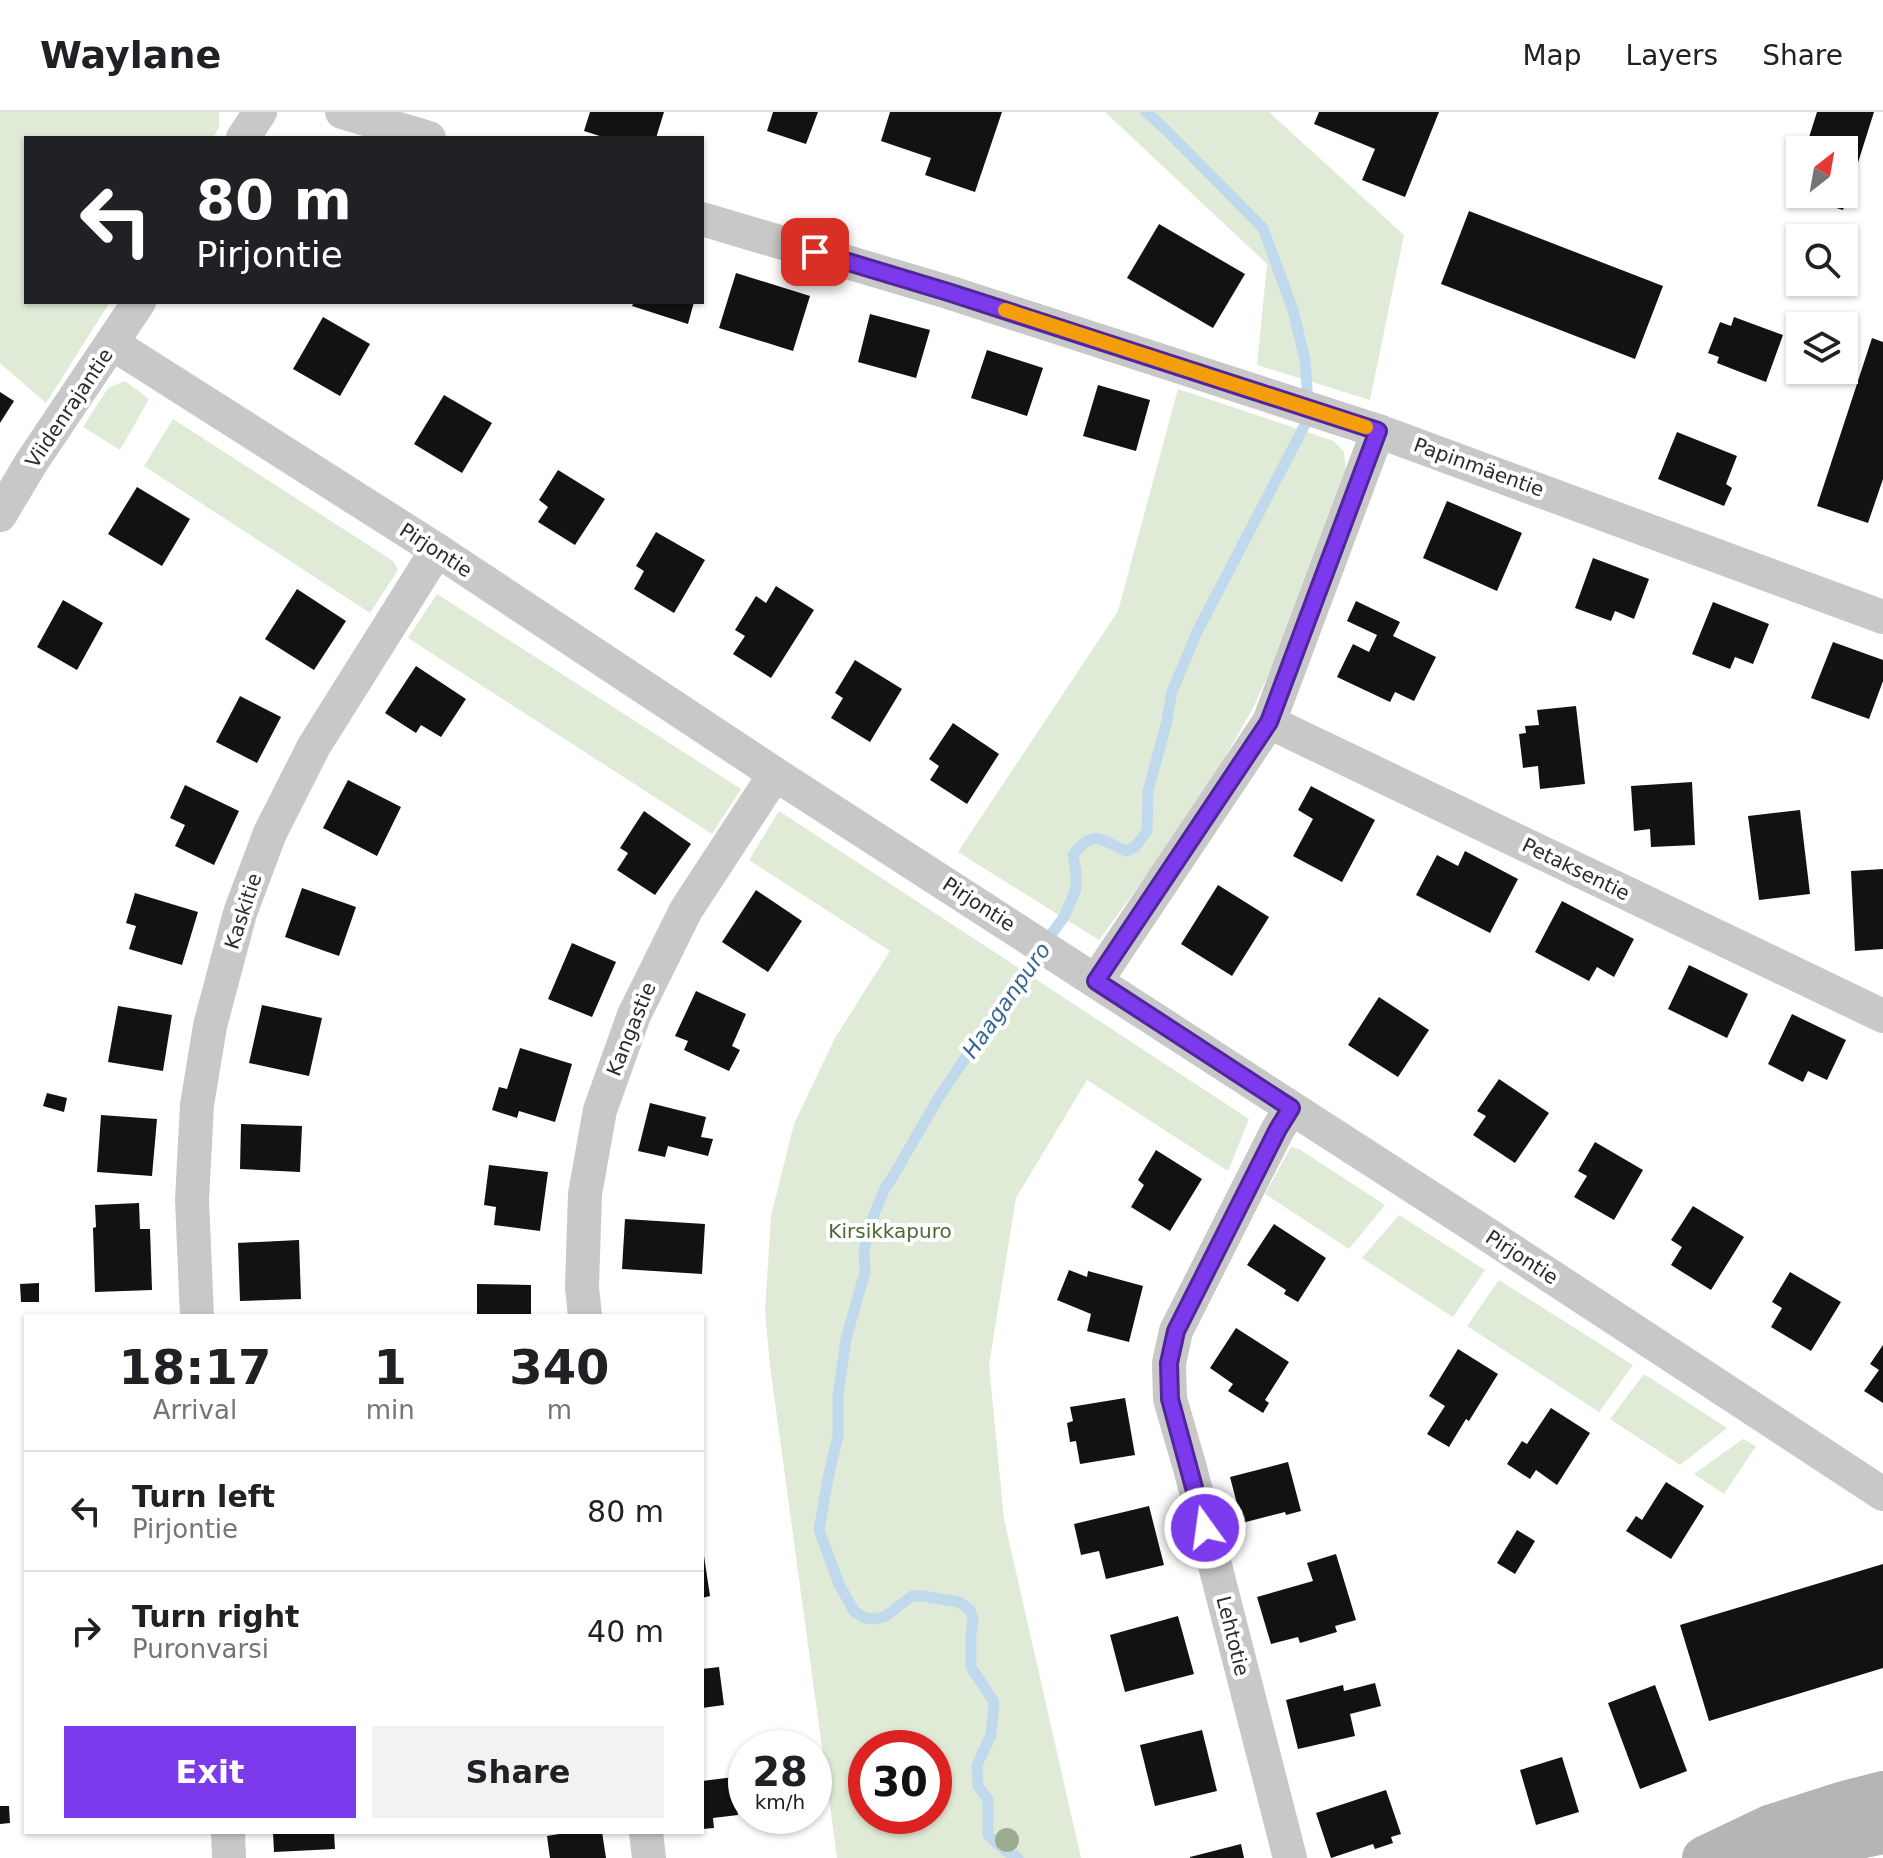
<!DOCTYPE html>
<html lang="en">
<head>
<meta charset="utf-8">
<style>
  :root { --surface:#fff; --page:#f2f2f2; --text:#202124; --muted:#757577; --line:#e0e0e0; --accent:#7c3aed }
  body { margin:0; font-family:"DejaVu Sans",sans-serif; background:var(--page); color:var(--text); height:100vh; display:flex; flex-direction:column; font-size:30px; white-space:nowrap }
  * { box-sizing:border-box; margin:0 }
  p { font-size:26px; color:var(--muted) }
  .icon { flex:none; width:44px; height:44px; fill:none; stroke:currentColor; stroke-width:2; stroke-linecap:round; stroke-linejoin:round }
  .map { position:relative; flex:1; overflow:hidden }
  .details { position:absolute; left:24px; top:1202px; width:680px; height:520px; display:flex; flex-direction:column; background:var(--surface); border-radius:0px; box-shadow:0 2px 6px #0004 }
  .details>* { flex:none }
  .guide { position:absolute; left:24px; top:24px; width:680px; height:168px; border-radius:0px; box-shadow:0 2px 6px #0004; background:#202124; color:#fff; overflow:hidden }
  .needle { width:52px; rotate:31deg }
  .fabs { position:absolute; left:1786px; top:24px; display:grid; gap:16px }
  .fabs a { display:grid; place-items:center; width:72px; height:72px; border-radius:0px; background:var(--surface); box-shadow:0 2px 6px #0004; font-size:40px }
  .speed { position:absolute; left:728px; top:1618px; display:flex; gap:16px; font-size:40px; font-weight:700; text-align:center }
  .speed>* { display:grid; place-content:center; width:104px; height:104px; border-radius:50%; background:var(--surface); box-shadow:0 2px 6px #0004; line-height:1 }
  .speed small { font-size:20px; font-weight:400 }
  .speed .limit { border:12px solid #d22; background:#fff; color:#111 }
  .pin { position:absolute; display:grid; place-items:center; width:68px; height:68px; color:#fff; margin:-34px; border-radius:16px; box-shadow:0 4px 12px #0006 }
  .me { position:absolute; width:88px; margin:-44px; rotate:346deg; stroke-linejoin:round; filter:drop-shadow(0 0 6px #0008) }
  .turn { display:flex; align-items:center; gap:28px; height:168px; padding:0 40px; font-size:36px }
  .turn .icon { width:104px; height:104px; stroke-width:2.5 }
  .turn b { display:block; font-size:56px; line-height:68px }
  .eta { display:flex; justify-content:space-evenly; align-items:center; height:136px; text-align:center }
  .eta b { font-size:48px; font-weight:700; line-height:56px }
  .cta { display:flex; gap:16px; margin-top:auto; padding:16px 40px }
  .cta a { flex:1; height:92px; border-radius:0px; background:var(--accent); color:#fff; font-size:32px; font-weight:700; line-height:92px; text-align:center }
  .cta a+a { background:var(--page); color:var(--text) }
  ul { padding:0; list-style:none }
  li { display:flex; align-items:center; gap:24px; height:120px; padding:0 40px; border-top:2px solid var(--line) }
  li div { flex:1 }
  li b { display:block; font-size:30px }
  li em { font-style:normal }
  header { display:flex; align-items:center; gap:48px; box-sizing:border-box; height:112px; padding:0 40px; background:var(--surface); border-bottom:2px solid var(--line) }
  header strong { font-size:38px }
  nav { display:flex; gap:44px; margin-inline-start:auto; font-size:28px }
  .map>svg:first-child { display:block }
</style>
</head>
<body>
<header>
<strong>Waylane</strong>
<nav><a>Map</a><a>Layers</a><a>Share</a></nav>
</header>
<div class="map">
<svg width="1883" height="1746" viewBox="0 0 1883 1746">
  <rect width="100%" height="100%" fill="#fff"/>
  <g fill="#e0ebd7" fill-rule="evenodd">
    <polygon points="0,0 219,0 219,15 213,26 26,26 26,190 110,190 46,291 0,251"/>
    <polygon points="1105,0 1269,0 1404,123 1370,288 1257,253 1267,152"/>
    <polygon points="125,269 149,287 120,338 83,315 108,276"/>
    <polygon points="1178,277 1334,329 1344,340 1347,369 1318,456 1253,596 1195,698 1099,828 958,740 1118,499"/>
    <polygon points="173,307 393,449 398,458 370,501 144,354"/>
    <polygon points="437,482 741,677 712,722 408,526"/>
    <path d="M779,699L1249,1007L1228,1059L1087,968L1016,1086L989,1253L1004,1407L1081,1746H837L770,1254L765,1199L771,1104L794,1012L835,926L890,839L749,748ZM866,1636H934V1704H866Z"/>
    <polygon points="1291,1035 1299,1037 1385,1093 1349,1137 1265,1082"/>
    <polygon points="1399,1103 1485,1158 1453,1205 1362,1146"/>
    <polygon points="1499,1168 1633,1253 1599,1300 1467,1214"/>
    <polygon points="1644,1262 1727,1316 1680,1353 1610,1307"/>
    <polygon points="1743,1327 1756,1334 1724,1382 1694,1362"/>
  </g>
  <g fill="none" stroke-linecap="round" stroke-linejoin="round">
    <path stroke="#c1d9ed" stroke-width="11" d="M1018,1746L1006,1739L988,1723V1687L978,1674L977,1653L991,1623L994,1590L971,1555V1522L973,1506L970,1498L959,1490L923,1484H912L886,1504L875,1507L865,1506L854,1499L839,1472L819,1418L828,1366L838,1324V1284L846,1227L865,1160L864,1139L869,1115L885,1076L892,1066L939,985L1020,865L1064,805L1076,777V760L1073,743C1093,716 1101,728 1126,739L1135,735L1147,719L1148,679L1166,613L1172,580L1197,520L1309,305L1305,248L1293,198L1263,116L1162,14L1146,0"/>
  </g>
  <g fill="#121212">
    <polygon points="590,0 664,0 656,26 606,26 584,19"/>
    <polygon points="773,0 818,0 806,32 767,19"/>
    <polygon points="890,0 1002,0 975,80 925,63 931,46 881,29"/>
    <polygon points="1319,0 1439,0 1405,85 1362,68 1375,37 1314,12"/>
    <polygon points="1817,0 1874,0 1843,98 1791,82 1799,56 1800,82 1844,82 1844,38 1805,38"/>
    <polygon points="1469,99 1663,174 1635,247 1441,172"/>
    <polygon points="1159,112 1245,162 1213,216 1127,166"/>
    <polygon points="736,161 810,184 793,239 719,216"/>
    <polygon points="634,190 694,190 688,212 632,194"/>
    <polygon points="870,202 930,218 916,266 858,250"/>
    <polygon points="323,205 370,232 340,284 293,257"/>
    <polygon points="1734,205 1783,223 1766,270 1717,251 1719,245 1708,241 1720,210 1731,214"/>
    <polygon points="1872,226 1883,230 1883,367 1868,411 1817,394"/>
    <polygon points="987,238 1043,256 1027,304 971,286"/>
    <polygon points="1098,273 1150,288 1136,339 1083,324"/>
    <polygon points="0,280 14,289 0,311"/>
    <polygon points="444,283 492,311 462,361 414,332"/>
    <polygon points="1677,320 1737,344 1726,372 1732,376 1724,394 1658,367"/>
    <polygon points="558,358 605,387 575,433 538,410 548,395 539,388"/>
    <polygon points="137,375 190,407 162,454 108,422"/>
    <polygon points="1447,389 1522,421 1497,479 1423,446"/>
    <polygon points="656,420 705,448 674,501 634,477 644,459 636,454"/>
    <polygon points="1593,446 1649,467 1634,507 1615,499 1611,509 1575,496"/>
    <polygon points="776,474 814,498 771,566 733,542 745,524 735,518 756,484 766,491"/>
    <polygon points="297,477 346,509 314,558 265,527"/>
    <polygon points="63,488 103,511 77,558 37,535"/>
    <polygon points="1356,489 1400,510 1393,524 1436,545 1414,589 1395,580 1390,590 1337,565 1353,532 1369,540 1377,523 1347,509"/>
    <polygon points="1713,490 1769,512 1753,552 1735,545 1730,557 1692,542"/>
    <polygon points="1833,530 1883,548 1883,569 1869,607 1811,586"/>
    <polygon points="855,548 902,577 870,630 831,606 843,586 835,581"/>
    <polygon points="416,554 466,587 441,625 421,613 416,621 385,601"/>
    <polygon points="240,584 281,605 257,651 216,630"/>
    <polygon points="1576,594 1585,672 1540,677 1538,654 1523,656 1519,622 1526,621 1525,614 1539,613 1537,598"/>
    <polygon points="953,611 999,642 967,692 930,668 939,654 929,647"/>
    <polygon points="348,668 401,695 377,744 323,716"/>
    <polygon points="1692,670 1695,733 1651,735 1650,717 1634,719 1631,674"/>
    <polygon points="185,673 239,699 214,753 175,734 185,713 170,706"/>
    <polygon points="1311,674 1375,708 1342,770 1293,744 1313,707 1298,698"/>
    <polygon points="1800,698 1810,782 1759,788 1748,704"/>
    <polygon points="644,699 691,732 655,783 617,758 628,741 620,736"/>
    <polygon points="1465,739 1518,767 1490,821 1416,783 1437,743 1458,754"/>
    <polygon points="1883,757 1883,837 1855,839 1851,759"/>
    <polygon points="1218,773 1269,805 1232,864 1181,832"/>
    <polygon points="302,776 356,795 339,844 285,825"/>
    <polygon points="756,778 802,809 768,860 722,830"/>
    <polygon points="135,781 198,800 182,853 129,837 136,814 126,811"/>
    <polygon points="1562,789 1634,827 1614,865 1597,855 1589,869 1535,840"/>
    <polygon points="572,831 616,850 592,905 548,887"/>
    <polygon points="1689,853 1748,882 1727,926 1668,897"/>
    <polygon points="696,879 746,902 732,934 740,938 729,959 684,938 688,929 675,924"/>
    <polygon points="1379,885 1429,918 1398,965 1348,933"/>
    <polygon points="262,893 322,906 309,964 249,951"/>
    <polygon points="118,894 172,903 163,959 108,950"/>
    <polygon points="1792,902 1846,928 1827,968 1808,959 1803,970 1768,952"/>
    <polygon points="520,936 572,952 555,1010 519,999 517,1006 492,998 499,975 507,977"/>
    <polygon points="1499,967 1549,1001 1515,1051 1473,1023 1486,1004 1477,999"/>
    <polygon points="47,981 67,986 64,1000 43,994"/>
    <polygon points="650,991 706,1005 701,1025 713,1027 708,1044 668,1034 665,1045 638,1039"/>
    <polygon points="101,1003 157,1007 152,1064 97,1060"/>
    <polygon points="241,1012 302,1014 300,1060 240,1057"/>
    <polygon points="1595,1030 1643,1058 1614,1108 1574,1085 1587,1064 1578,1059"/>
    <polygon points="1156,1038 1202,1067 1170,1119 1131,1095 1144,1073 1138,1068"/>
    <polygon points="489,1053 548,1060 540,1119 494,1113 496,1095 484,1093"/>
    <polygon points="139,1091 140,1117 150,1117 152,1178 95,1180 93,1116 96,1115 95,1093"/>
    <polygon points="1693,1094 1744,1125 1711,1178 1671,1153 1682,1135 1671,1128"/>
    <polygon points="625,1107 705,1112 702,1162 622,1157"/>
    <polygon points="1274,1112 1326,1146 1298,1190 1284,1182 1286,1178 1247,1153"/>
    <polygon points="299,1128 301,1187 240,1189 238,1131"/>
    <polygon points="1069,1158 1087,1165 1088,1159 1143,1174 1129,1230 1087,1219 1091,1202 1057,1188"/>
    <polygon points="1790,1160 1841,1190 1811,1239 1771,1215 1782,1196 1772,1190"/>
    <polygon points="39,1171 39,1190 21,1190 20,1172"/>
    <polygon points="477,1172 531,1173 531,1204 477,1204"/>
    <polygon points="1236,1216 1289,1250 1265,1288 1269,1291 1263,1301 1228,1279 1233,1272 1210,1256"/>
    <polygon points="1883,1233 1883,1291 1864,1279 1879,1258 1870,1252"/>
    <polygon points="1458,1237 1498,1262 1469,1309 1466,1307 1449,1335 1427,1322 1445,1294 1429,1284"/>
    <polygon points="1125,1286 1135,1343 1080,1352 1076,1329 1070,1330 1067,1311 1073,1309 1070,1295"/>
    <polygon points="1551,1296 1590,1321 1557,1373 1536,1358 1530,1367 1507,1352 1522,1329 1527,1332"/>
    <polygon points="1288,1350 1301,1399 1286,1403 1285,1400 1242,1411 1230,1365"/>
    <polygon points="1666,1370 1704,1394 1671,1447 1626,1419 1636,1404 1642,1408"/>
    <polygon points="1149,1394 1164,1453 1106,1467 1099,1439 1081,1443 1074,1412"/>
    <polygon points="1517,1418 1535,1429 1515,1462 1497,1451"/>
    <polygon points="1336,1442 1356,1508 1335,1514 1337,1520 1300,1531 1298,1525 1271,1532 1257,1485 1313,1469 1307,1451"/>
    <polygon points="702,1444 704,1444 710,1484 702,1486"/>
    <polygon points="1883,1452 1883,1556 1709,1609 1680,1513"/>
    <polygon points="1178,1504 1194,1562 1125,1580 1110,1523"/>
    <polygon points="719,1555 724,1593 702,1596 702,1557"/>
    <polygon points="1375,1571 1381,1594 1350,1602 1355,1624 1298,1637 1286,1588 1343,1573 1344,1579"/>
    <polygon points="1655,1573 1687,1659 1640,1677 1608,1591"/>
    <polygon points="1202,1618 1217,1679 1155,1694 1140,1633"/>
    <polygon points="1562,1645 1579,1700 1536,1713 1520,1658"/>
    <polygon points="734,1665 738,1703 713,1706 714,1716 702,1717 702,1669"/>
    <polygon points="1386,1678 1401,1722 1391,1725 1393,1731 1375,1737 1373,1732 1331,1746 1316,1701"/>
    <polygon points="0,1694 9,1694 10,1711 0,1712"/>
    <polygon points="273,1720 334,1720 335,1737 274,1740"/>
    <polygon points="571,1720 602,1720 606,1746 550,1746 547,1724"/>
    <polygon points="1241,1732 1244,1746 1190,1746 1190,1745"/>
  </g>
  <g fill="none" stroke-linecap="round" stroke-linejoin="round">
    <g stroke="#c8c8c8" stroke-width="34">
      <polyline points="342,0 429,26"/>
      <polyline points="243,26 260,0"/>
      <polyline points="702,107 948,180 1378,319 1883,505"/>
      <polyline points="113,232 437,438 775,662 1482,1119 1883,1382"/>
      <polyline points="0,403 31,351 139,190"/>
      <polyline points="1269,610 1883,904"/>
      <polyline points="1096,869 1269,610 1378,319"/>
      <polyline points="197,1204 192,1088 197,993 210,914 240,801 270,721 314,634 437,438"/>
      <polyline points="585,1204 582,1175 585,1082 600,998 634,903 686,798 775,662"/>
      <polyline points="228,1720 229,1746"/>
      <polyline points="646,1720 649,1746"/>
      <polyline points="1290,1746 1190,1356 1170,1287 1169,1251 1176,1219 1278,1017 1291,996"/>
    </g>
    <g stroke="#b5b5b5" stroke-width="44">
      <polyline points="1746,1741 1801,1737 1883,1720"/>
      <polyline points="1704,1746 1769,1715 1844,1691 1883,1681"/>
    </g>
  </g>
  <circle fill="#9cac91" cx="1007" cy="1728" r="12"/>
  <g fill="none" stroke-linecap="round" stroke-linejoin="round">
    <defs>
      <polyline id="route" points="815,140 948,180 1378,319 1269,610 1096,869 1291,996 1278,1017 1176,1219 1169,1251 1170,1287 1205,1416"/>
    </defs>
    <use href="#route" stroke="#51269a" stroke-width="20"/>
    <use href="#route" stroke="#7c3aed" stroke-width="14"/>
    <polyline stroke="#f59e0b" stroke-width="14" points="1005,198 1366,315"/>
  </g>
  <g text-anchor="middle" stroke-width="8" stroke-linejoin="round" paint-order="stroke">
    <g font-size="20" fill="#2b2b2b" stroke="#fff">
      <text transform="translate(69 296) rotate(-56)" y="7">Viidenrajantie</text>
      <text transform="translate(1479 355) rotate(20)" y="7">Papinmäentie</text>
      <text transform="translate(436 438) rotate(33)" y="7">Pirjontie</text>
      <text transform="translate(1576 757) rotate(26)" y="7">Petaksentie</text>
      <text transform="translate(979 792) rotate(33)" y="7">Pirjontie</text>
      <text transform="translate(243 799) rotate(-72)" y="7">Kaskitie</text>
      <text transform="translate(631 917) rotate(-68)" y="7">Kangastie</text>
      <text transform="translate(1522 1145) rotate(33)" y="7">Pirjontie</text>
      <text transform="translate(1233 1524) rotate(76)" y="7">Lehtotie</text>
    </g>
    <g font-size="20" fill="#4b6937" stroke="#fff">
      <text x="890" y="1126">Kirsikkapuro</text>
    </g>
    <g font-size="22" font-style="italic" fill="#356792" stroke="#fff">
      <text transform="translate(1006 888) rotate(-55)" y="8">Haaganpuro</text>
    </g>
  </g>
</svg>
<div class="fabs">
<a><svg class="needle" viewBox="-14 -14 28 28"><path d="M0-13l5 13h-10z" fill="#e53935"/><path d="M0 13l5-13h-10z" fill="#757577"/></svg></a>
<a><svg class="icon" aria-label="search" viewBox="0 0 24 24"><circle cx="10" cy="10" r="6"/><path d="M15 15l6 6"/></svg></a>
<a><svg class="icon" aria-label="layers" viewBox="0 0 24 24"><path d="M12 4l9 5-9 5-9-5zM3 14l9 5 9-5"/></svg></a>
</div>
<div class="speed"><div>28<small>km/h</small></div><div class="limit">30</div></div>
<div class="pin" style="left:815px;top:140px;background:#d93025"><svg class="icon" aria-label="arrive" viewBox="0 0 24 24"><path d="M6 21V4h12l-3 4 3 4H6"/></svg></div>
<svg class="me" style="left:1205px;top:1416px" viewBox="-20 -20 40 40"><circle r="17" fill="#7c3aed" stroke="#fff" stroke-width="3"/><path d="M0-11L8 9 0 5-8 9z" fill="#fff"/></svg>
<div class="guide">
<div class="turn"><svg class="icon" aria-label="left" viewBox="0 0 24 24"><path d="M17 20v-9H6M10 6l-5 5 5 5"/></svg><div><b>80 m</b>Pirjontie</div></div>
</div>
<section class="details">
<div class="eta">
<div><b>18:17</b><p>Arrival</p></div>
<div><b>1</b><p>min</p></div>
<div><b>340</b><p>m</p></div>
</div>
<ul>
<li><svg class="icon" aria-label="left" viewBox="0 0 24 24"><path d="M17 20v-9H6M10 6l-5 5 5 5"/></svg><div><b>Turn left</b><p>Pirjontie</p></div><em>80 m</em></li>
<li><svg class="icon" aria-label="right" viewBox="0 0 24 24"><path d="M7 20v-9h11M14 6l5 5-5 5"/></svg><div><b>Turn right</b><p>Puronvarsi</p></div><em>40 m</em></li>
</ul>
<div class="cta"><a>Exit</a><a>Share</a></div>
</section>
</div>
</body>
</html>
